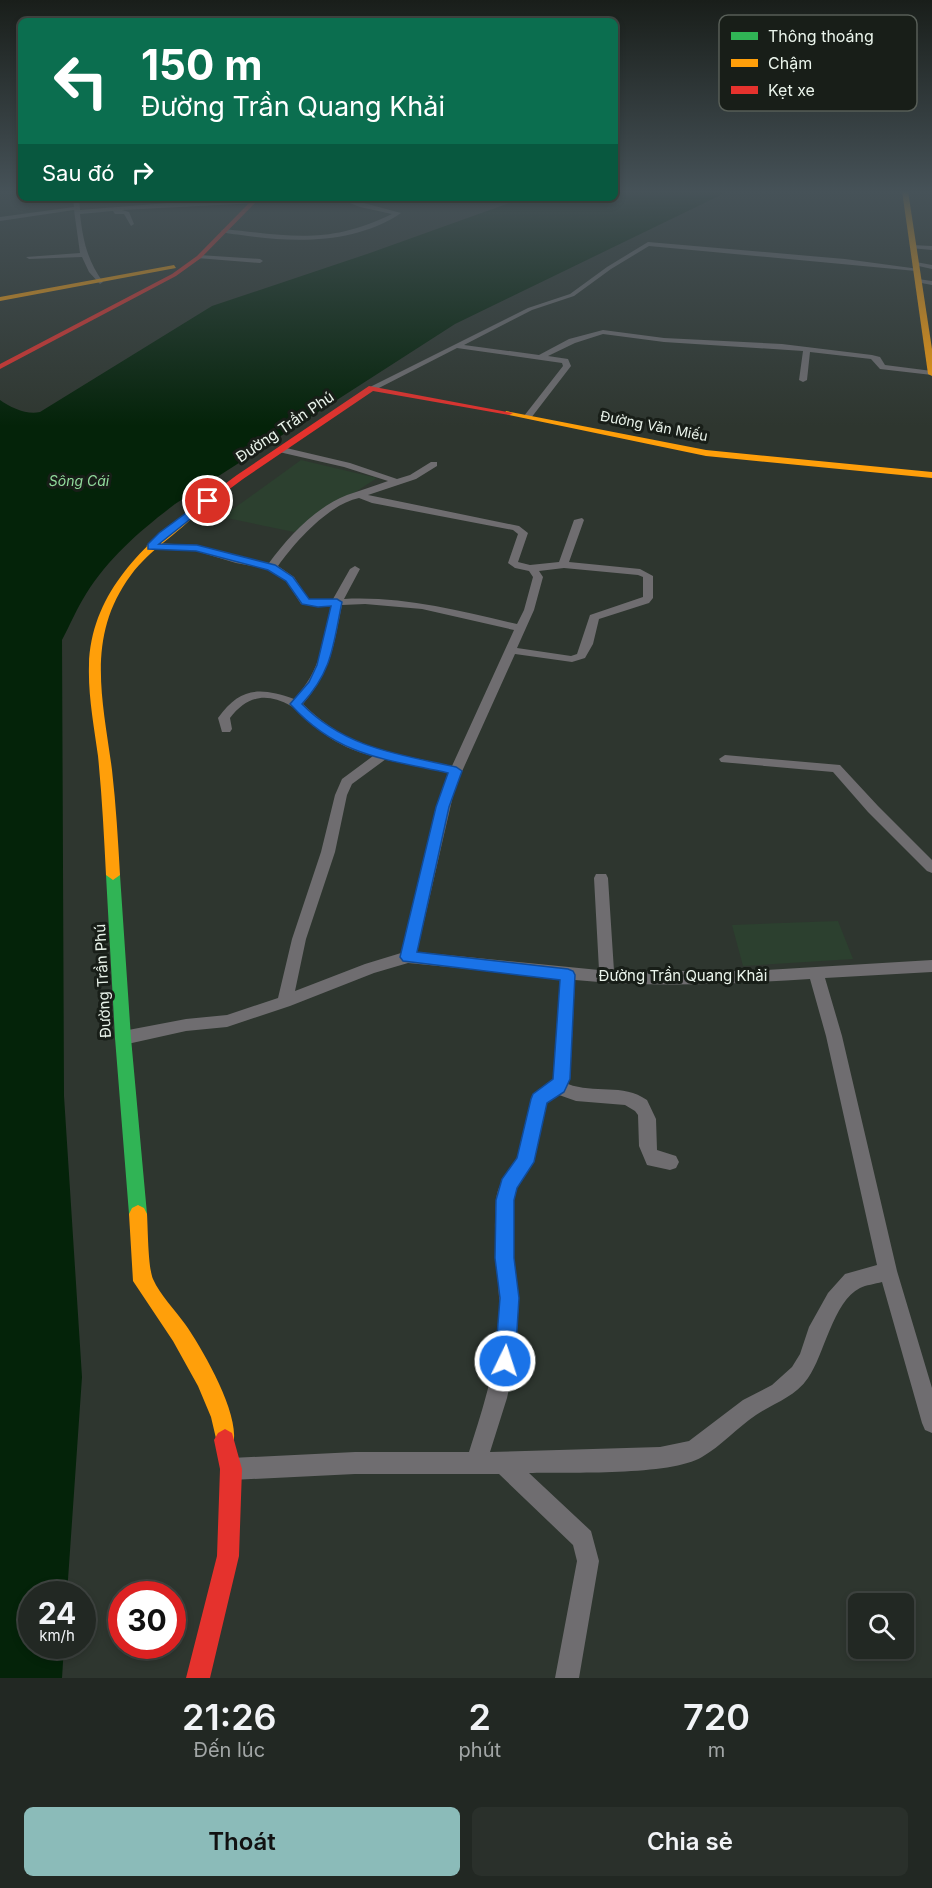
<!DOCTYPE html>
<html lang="vi">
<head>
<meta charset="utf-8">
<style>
  :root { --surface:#222823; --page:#2a302b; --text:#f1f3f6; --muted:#a2a6a6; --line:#3f4441; --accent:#8bbbb9 }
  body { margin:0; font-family:Inter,sans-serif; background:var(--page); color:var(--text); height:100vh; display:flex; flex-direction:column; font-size:22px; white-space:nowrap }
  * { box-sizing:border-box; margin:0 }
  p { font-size:20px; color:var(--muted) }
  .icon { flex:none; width:33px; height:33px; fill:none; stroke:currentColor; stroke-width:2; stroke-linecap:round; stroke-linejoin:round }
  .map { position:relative; height:1678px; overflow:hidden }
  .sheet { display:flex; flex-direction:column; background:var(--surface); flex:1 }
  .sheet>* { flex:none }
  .hud { position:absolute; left:18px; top:18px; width:600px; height:183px; border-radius:9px; box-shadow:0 3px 9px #0003,0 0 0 2px var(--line); background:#0b6e4f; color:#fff; overflow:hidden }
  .buttons { position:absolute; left:848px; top:1593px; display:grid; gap:12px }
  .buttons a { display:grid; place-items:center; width:66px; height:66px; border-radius:9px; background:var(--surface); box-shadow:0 3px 9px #0003,0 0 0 2px var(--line); font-size:30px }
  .speed { position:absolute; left:18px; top:1581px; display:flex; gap:12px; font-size:30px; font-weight:700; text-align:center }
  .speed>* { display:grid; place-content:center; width:78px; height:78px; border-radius:50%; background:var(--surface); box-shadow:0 3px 9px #0003,0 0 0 2px var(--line); line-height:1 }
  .speed small { font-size:15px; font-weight:400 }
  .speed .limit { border:9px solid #d22; background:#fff; color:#111 }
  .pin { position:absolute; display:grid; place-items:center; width:51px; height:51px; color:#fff; margin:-26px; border:3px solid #fff; border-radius:50%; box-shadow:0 2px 6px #0007 }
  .me { position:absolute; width:66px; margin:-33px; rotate:4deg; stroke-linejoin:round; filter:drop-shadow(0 0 4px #0008) }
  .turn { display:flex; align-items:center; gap:21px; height:126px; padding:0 24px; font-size:27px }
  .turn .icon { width:78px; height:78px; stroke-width:2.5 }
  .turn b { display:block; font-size:42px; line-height:51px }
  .then { display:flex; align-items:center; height:57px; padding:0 24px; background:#0003; gap:12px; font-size:22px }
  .eta { display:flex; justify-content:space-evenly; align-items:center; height:102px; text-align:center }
  .eta b { font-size:36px; font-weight:600; line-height:42px }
  .primary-button { display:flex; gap:12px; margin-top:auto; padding:12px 24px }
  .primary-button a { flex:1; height:69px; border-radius:9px; background:var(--accent); color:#111; font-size:24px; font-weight:600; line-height:69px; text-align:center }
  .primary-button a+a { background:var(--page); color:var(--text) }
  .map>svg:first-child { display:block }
</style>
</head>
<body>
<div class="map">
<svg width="932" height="1678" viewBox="0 0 932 1678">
  <rect width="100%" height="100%" fill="#2e362f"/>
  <g fill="#2c402f">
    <polygon points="301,460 377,478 294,532 222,517"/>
    <polygon points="838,921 853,959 743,966 732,925"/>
  </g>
  <path fill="#042309" d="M615,191H729L455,324L175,504C141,530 109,557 86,594C77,608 70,625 62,640L64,1096L82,1377L67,1594H32V1646H64L62,1678H0V400C11,408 27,415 40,412L212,306L370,253L523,198H615Z"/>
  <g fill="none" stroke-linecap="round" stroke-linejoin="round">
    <g fill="#6f6d70" fill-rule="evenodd">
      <path d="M73,198H79L80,210L168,203H256L122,210L129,212L134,224L131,226L124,214H115L113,211L80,214C83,240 87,260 103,282L100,284L89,272L82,257L29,259L26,257L80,253L74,210L0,221V217L74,207Z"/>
      <path d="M337,198H345L401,213C357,243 298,243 248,236C239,234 229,235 221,231L224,229C291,236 328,245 392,214L360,207Z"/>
      <polygon points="648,242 845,259 919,269 916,271 649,246 611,269 574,296 532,310 464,345 539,355 569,339 603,330 664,338 782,344 872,355 880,357 885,365 932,371 932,375 880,369 871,359 810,352 807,380 803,382 799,380 803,351 664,342 603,334 575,343 548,356 568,359 571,366 531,418 528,418 524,416 563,366 562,363 457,348 375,390 368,388 528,308 570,294 607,267"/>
      <polygon points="912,245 932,246 932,250 910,248"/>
      <polygon points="199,255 260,259 263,261 260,263 197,258"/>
      <polygon points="916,262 932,265 932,269 914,265"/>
      <polygon points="918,279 932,281 932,285 916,282"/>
      <path d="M282,447L350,463L397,479L410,475L431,462H437V466L416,479L368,495L519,526L528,533L518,562L530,565L559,562L574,520L582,518L584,520L569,562L640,569L653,576V598L649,603L599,619L593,644L585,658L572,662L515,654L455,787L417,952L599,970L594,878L596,874H606L608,878L614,971H748L932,960V972L825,978L842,1036L897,1271L932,1388V1433L925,1430L922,1423L882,1282C875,1284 866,1285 860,1288C833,1301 824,1356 808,1378C795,1397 774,1403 756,1415C737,1428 721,1446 702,1457C671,1476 568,1472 529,1473L591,1531L599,1561L579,1678H555L577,1561L573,1545L499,1474H355L231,1480L223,1477L220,1469L223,1461L231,1458L355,1452H469C485,1402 502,1350 499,1297C497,1264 493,1233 496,1201C498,1178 511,1174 517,1157C524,1139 526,1118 531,1099L533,1094L554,1079L560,978L408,963L374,973L290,1006L227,1027L186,1031L123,1045L117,1043L115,1038L117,1033L123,1031L186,1019L227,1015L278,998L292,939L321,852L335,795L342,779L373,756C355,752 338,744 323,733C311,725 302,713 291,706C266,692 247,696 230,718L232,729L230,732H222L218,718C240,687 260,687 294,699C322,669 322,644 331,605L301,604L286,581L269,569L236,563L196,551L151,549L146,546L151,543L197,545L242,558L269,563C288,537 316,507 347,495C361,490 375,486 388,481L344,467L279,452L278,450ZM359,498L372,503L513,530L518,534L508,563L515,568L529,571L533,577L524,610L517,624C460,611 403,596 344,599L360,569L355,566L350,569L333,599L309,600L294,577L278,566C295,542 329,504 359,498ZM564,568L638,575L643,577V597L590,615L577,654L571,656L517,648L534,610L543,577L539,571ZM365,604L422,609L514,630L452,766C393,753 348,749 303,704C332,670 333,647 342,605ZM386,759L449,773L443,787L401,953L365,964L295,991L306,939L335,852L347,795L352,784ZM810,979L826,1036L877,1265L845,1274L828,1293L809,1327L800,1354L792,1367L772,1385L743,1400L689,1441L660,1447L490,1452L507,1398L515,1361L519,1298L513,1258L514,1200L516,1188L534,1162L546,1103L559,1095L576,1101L625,1105L635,1111L638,1115L639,1146L647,1165L670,1170L676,1168L679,1162L676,1156L657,1150L656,1119L647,1100C623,1083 594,1094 568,1084L570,1079L575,980C653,988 732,984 810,979Z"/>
      <polygon points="725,755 840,765 878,806 932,860 932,873 927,871 868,812 833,772 721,762 719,759"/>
    </g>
    <polygon fill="#30b455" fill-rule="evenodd" points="113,870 120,875 131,1038 147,1214 144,1220 138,1223 132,1220 129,1214 115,1038 106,875"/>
    <g fill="#ff9f0a" fill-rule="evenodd">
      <polygon points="902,191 908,191 932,349 932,376 928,374"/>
      <polygon points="174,265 176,268 0,301 0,297"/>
      <polygon points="506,411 706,450 932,472 932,478 706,456 509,415 505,413"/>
      <path d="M190,510L198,512C177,535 151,548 131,575C85,637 103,700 112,770C116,805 118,840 120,875L113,880L106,875C104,835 102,796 98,756C94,726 88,696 89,665C91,597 138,549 190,510Z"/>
      <path d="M138,1205L144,1208L147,1214C148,1229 148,1267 153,1279C160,1295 175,1310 185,1324C202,1348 244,1420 232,1447L225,1451L218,1447L211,1417L198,1386L173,1341L133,1281L129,1214L132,1208Z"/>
    </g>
    <g fill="#e5322d" fill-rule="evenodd">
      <polygon points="254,198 260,198 201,258 176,276 0,369 0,364 172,274 197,256"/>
      <polygon points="369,386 513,413 509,415 373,391 243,479 196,514 190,514 190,510 237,475"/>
      <polygon points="225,1429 232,1433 242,1469 239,1556 210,1678 186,1678 217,1556 220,1469 214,1440 218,1433"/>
    </g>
  </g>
  <linearGradient id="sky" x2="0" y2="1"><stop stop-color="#191e1a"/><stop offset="0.45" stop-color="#465258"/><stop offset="1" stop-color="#465258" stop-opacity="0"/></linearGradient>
  <rect width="932" height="426" fill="url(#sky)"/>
  <path fill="#1a73e8" stroke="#114b97" stroke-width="1.5" d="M205,499L213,501L159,544L197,545L275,565L293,577L309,599H337L342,602C333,645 333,670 302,704C345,748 398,754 456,767L462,771L449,807L417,952L568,969L573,971L575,975L570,1079L564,1092L547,1103L534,1162L517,1188L514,1200V1258L519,1298L515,1361L512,1368L505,1371L498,1368L495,1361L500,1298L495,1258L496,1200L502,1179L517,1158L531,1099L533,1094L553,1079L560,980L403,961L400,957L436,807L448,773C385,759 338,756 292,706L290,704L309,682L317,665L331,606L318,607L302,604L286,581L268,570L196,551L148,549V544L159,533Z"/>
  <g text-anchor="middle" stroke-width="6" stroke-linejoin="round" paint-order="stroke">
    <g font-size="14" fill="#eaf4eb" stroke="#181e18">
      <text transform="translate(654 426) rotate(11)" y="5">Đường Văn Miếu</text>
    </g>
    <g font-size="14" font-style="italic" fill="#91db9c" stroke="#181e18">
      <text x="79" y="486">Sông Cái</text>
    </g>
    <g font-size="15" fill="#eaf4eb" stroke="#181e18">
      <text transform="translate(285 427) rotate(-34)" y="5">Đường Trần Phú</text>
      <text x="683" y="981">Đường Trần Quang Khải</text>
      <text transform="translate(103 981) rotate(-93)" y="5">Đường Trần Phú</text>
    </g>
  </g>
  <rect x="719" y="15" width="198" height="96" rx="9" fill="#181e18" stroke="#575e57" stroke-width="1.5"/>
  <rect x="731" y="32" width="27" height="8" fill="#30b455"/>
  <rect x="731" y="59" width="27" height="8" fill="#ff9f0a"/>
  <rect x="731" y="86" width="27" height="8" fill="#e5322d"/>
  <g font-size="16" fill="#eaf4eb">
    <text x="768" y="42">Thông thoáng</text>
    <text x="768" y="69">Chậm</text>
    <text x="768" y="96">Kẹt xe</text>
  </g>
</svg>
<div class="buttons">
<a><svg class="icon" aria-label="search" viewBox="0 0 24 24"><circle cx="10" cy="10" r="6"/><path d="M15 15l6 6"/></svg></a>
</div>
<div class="speed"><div>24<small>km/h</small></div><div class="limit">30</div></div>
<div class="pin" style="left:208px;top:501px;background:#d93025"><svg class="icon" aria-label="arrive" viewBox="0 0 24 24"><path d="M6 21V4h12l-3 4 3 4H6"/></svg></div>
<svg class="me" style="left:505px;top:1361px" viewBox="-20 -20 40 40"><circle r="17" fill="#1a73e8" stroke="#fff" stroke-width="3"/><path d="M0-11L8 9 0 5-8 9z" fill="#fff"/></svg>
<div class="hud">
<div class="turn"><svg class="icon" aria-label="left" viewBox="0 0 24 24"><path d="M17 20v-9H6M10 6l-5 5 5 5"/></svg><div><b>150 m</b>Đường Trần Quang Khải</div></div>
<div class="then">Sau đó<svg class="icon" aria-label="right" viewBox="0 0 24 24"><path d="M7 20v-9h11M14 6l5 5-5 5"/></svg></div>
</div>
</div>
<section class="sheet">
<div class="eta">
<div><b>21:26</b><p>Đến lúc</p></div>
<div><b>2</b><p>phút</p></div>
<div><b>720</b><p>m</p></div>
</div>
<div class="primary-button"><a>Thoát</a><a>Chia sẻ</a></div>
</section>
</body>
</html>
